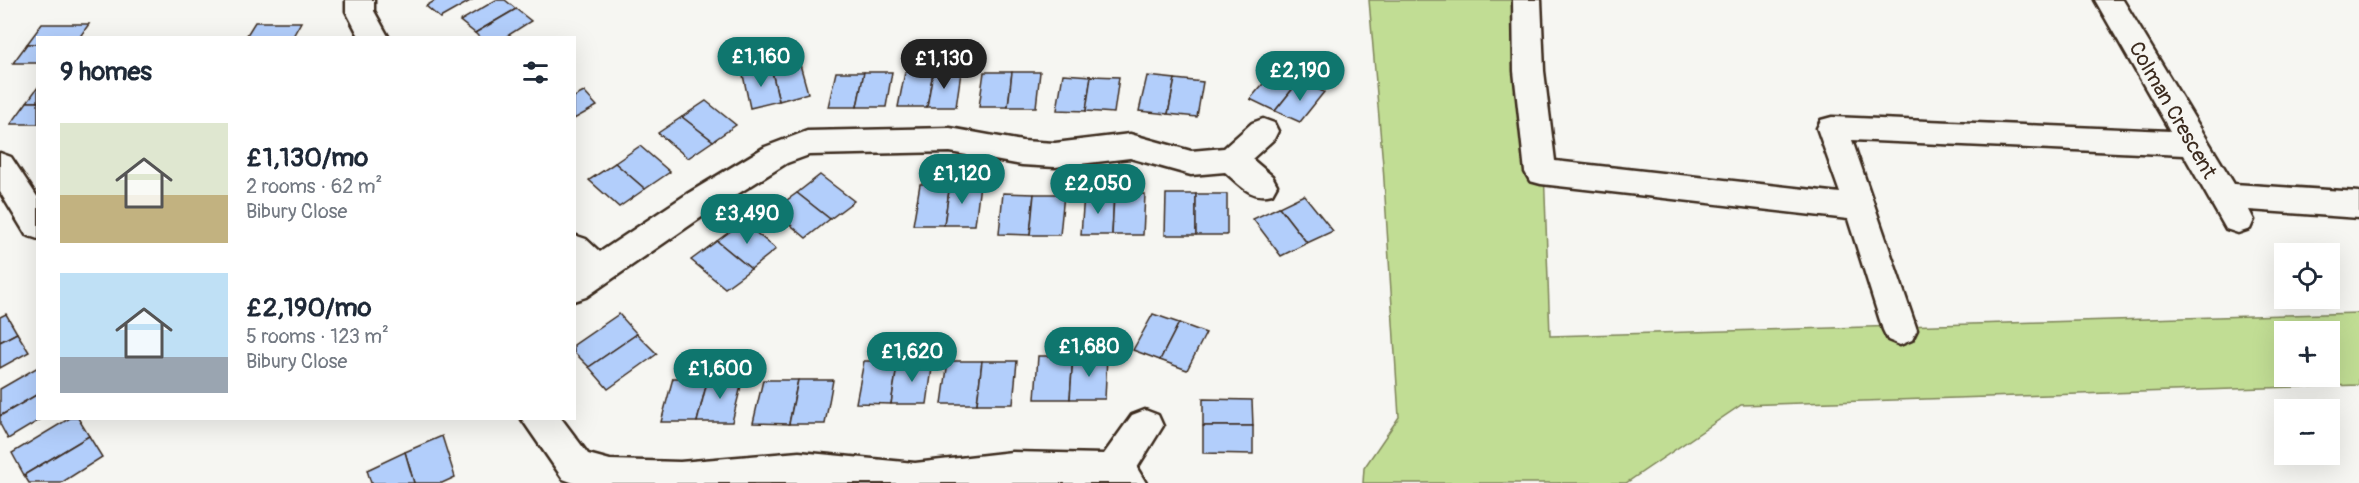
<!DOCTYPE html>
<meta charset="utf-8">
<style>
body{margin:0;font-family:Pangolin,sans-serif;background:#f6f6f7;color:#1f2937;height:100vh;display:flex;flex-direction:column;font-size:22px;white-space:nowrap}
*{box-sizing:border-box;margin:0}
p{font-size:20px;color:#747a83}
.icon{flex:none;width:33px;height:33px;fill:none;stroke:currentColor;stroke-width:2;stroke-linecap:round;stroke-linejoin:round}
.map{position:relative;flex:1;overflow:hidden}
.sheet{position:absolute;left:36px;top:36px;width:540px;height:384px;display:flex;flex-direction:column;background:#fff;border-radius:0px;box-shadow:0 6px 24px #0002}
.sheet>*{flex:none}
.fabs{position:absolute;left:2274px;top:243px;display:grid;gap:12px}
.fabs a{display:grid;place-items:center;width:66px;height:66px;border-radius:0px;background:#fff;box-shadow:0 6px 24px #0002;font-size:30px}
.price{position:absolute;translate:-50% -51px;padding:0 14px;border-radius:21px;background:#0f766e;color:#fff;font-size:20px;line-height:39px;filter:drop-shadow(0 2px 3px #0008)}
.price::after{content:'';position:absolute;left:50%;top:36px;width:18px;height:14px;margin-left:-9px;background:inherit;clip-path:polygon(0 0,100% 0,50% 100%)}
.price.selected{background:#222;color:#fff}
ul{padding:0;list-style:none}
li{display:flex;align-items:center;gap:18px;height:150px;padding:0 24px}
li span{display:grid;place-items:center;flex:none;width:168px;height:120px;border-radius:0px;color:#555}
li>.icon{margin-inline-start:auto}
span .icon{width:72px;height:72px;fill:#fffc;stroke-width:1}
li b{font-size:26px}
h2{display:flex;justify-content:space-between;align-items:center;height:72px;padding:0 24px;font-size:26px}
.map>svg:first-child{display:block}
</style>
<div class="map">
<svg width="2359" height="483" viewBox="0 0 2359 483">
<rect width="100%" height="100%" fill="#f6f6f2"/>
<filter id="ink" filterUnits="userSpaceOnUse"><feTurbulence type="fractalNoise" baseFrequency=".0167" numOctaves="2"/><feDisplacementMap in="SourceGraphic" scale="12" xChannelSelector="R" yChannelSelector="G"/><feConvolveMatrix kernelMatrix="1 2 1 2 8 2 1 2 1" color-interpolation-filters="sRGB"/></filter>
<g filter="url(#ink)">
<path fill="#c1dd94" stroke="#7e8459" stroke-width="1.5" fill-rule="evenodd" d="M 1369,0 L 1538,0 L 1550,336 L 2359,313 L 2359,385 L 1741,405 L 1626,483 L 1363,483 L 1364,468 L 1399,417 L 1383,165 ZM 2284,332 L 2330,332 L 2330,376 L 2284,376 Z"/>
<g fill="#b2cefb" stroke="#3b2a1e" stroke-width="1.5">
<path d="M 436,0 L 472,0 L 440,18 L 426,6 Z"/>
<path d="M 496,0 L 505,0 L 516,9 L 475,33 L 460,21 Z"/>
<path d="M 516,9 L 531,21 L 504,38 L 480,38 L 475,33 Z"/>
<path d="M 255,22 L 301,22 L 292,38 L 245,38 Z"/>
<path d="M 42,24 L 89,24 L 79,38 L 38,38 L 38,44 L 27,44 Z"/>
<path d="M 27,44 L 38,44 L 38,63 L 13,63 Z"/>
<path d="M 799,61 L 808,93 L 779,101 L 771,68 Z"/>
<path d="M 771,68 L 779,101 L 750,108 L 743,75 Z"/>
<path d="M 1275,70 L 1299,81 L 1275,111 L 1250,99 Z"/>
<path d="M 836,72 L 864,72 L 857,107 L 828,107 Z"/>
<path d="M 864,72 L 892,72 L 886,107 L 857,107 Z"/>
<path d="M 905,72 L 933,72 L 927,107 L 898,107 Z"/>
<path d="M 933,72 L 961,72 L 956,107 L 927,107 Z"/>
<path d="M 984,72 L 1012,72 L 1008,107 L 979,107 Z"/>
<path d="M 1012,72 L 1040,72 L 1036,107 L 1008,107 Z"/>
<path d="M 1063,74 L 1091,76 L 1086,111 L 1057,110 Z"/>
<path d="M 1091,76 L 1119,77 L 1114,113 L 1086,111 Z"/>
<path d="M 1147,76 L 1175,79 L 1168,114 L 1139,111 Z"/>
<path d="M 1175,79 L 1203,82 L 1197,117 L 1168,114 Z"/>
<path d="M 1299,81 L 1324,92 L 1300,122 L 1275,111 Z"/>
<path d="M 38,87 L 38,102 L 27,102 Z"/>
<path d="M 584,92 L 597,106 L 574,119 L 574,97 Z"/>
<path d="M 706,101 L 736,125 L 713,141 L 682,117 Z"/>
<path d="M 27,102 L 38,102 L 38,124 L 11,124 Z"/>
<path d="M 682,117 L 713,141 L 688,158 L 658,133 Z"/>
<path d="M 640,146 L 670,172 L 645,189 L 615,163 Z"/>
<path d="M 615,163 L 645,189 L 619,207 L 589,180 Z"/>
<path d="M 820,175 L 854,201 L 830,219 L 797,193 Z"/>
<path d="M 920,184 L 950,184 L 944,225 L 913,225 Z"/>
<path d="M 950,184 L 980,184 L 975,225 L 944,225 Z"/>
<path d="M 797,193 L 830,219 L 806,238 L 773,210 Z"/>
<path d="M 1003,193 L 1034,194 L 1030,235 L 999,234 Z"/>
<path d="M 1034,194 L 1064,194 L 1060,235 L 1030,235 Z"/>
<path d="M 1084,194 L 1114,194 L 1112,235 L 1081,235 Z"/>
<path d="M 1114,194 L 1145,194 L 1143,235 L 1112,235 Z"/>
<path d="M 1166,194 L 1196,194 L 1196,235 L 1165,235 Z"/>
<rect x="1196" y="194" width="31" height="41"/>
<path d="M 1304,195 L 1333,231 L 1307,243 L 1279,207 Z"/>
<path d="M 1279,207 L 1307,243 L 1281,256 L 1253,219 Z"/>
<path d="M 743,222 L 776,249 L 751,269 L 717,241 Z"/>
<path d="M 717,241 L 751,269 L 725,288 L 691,260 Z"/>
<path d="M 6,314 L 17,333 L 0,342 L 0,317 Z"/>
<path d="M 619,314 L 637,334 L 589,367 L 574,352 L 574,345 Z"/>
<path d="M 1153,314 L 1179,323 L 1160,360 L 1133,350 Z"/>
<path d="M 1179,323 L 1206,333 L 1187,370 L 1160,360 Z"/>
<path d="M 17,333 L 29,352 L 0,368 L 0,342 Z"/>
<path d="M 637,334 L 657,354 L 608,389 L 589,367 Z"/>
<path d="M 1038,356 L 1073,356 L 1070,399 L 1035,399 Z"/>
<path d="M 1073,356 L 1107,356 L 1105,399 L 1070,399 Z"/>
<path d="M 864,361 L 898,361 L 891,404 L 856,403 Z"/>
<path d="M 898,361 L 933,361 L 927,404 L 891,404 Z"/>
<path d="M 948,361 L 982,361 L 977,404 L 942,404 Z"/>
<path d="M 982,361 L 1017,361 L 1013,404 L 977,404 Z"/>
<path d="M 38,367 L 38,394 L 0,416 L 0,389 Z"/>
<path d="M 673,378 L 708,378 L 697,422 L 661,422 Z"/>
<path d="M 708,378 L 743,378 L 732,422 L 697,422 Z"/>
<path d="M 763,380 L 798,380 L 789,424 L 753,423 Z"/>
<path d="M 798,380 L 833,380 L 825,424 L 789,424 Z"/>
<path d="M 38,394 L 38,418 L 43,418 L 8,439 L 0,424 L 0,416 Z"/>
<path d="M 1203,399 L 1252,400 L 1253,426 L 1203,426 Z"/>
<path d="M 70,418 L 78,418 L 89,436 L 24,475 L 12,453 Z"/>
<path d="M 1203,426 L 1253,426 L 1253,454 L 1203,453 Z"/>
<path d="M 89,436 L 102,457 L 61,483 L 29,483 L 24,475 Z"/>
<path d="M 442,436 L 455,477 L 442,483 L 414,483 L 405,452 Z"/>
<path d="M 405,452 L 414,483 L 371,483 L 367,470 Z"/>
</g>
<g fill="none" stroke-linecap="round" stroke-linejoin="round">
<defs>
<g id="street">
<path d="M 346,0 L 374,0 L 374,11 L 389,38 L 360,38 L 346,11 Z"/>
<path d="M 1513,0 L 1541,0 L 1544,71 L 1555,161 L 1840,193 L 1817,128 L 1821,120 L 1832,117 L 2170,131 L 2095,0 L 2123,0 L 2234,184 L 2359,192 L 2359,218 L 2249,210 L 2254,220 L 2250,229 L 2238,233 L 2226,229 L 2184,155 L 1852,140 L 1917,330 L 1912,340 L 1900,345 L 1888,340 L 1883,330 L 1848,219 L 1541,184 L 1530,181 L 1525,172 L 1514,71 Z"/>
<path d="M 1263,119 L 1274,123 L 1278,131 L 1274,139 L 1252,159 L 1272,176 L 1277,185 L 1272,194 C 1251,200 1240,185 1225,172 L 1191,175 L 1130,158 L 1055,167 L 1022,165 L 950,152 L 809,155 L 787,163 L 709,212 L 586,297 L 574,301 L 574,235 L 586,239 L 600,252 L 687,194 L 765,147 L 807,131 L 950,128 L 1022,141 L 1055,143 L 1130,134 L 1191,151 L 1224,148 L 1252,123 Z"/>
<path d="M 0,153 L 11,157 L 38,198 L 38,239 L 26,235 L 0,192 Z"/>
<path d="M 1145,410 L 1158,415 L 1163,426 L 1137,468 L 1146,483 L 574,483 L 563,479 L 521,418 L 561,418 L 588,454 L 610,460 L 680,462 L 799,452 L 915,463 L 1012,452 L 1104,454 L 1132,415 Z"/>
</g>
</defs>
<use href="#street" stroke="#3b2a1e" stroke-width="5"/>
<use href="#street" fill="#f6f6f2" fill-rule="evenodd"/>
</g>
</g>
<g text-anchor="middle" stroke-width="4.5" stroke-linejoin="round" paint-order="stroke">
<g font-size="21" fill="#3b2a1e" stroke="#f6f6f2">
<text transform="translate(2173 110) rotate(60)" y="7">Colman Crescent</text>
</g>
</g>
</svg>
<div class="fabs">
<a><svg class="icon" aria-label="locate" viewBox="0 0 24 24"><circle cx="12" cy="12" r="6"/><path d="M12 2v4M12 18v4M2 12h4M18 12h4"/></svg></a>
<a>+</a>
<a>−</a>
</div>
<b class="price" style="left:761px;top:88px">£1,160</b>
<b class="price selected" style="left:944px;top:90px">£1,130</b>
<b class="price" style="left:1300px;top:102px">£2,190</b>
<b class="price" style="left:962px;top:205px">£1,120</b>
<b class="price" style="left:1098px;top:215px">£2,050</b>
<b class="price" style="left:747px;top:245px">£3,490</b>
<b class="price" style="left:1089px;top:378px">£1,680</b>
<b class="price" style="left:912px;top:383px">£1,620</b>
<b class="price" style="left:720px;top:400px">£1,600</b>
<section class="sheet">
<h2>9 homes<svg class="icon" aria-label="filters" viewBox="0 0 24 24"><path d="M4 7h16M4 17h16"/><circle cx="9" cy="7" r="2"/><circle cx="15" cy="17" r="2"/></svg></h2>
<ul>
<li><span style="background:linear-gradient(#dfe7d0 60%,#c2b280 0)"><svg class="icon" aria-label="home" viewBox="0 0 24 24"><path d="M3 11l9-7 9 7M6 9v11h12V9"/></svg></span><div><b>£1,130/mo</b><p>2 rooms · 62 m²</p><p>Bibury Close</p></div></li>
<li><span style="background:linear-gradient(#bfe0f5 70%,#9aa5b1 0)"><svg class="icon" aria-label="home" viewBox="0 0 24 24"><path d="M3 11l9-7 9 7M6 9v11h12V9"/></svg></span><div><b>£2,190/mo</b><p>5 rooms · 123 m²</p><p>Bibury Close</p></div></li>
</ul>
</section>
</div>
